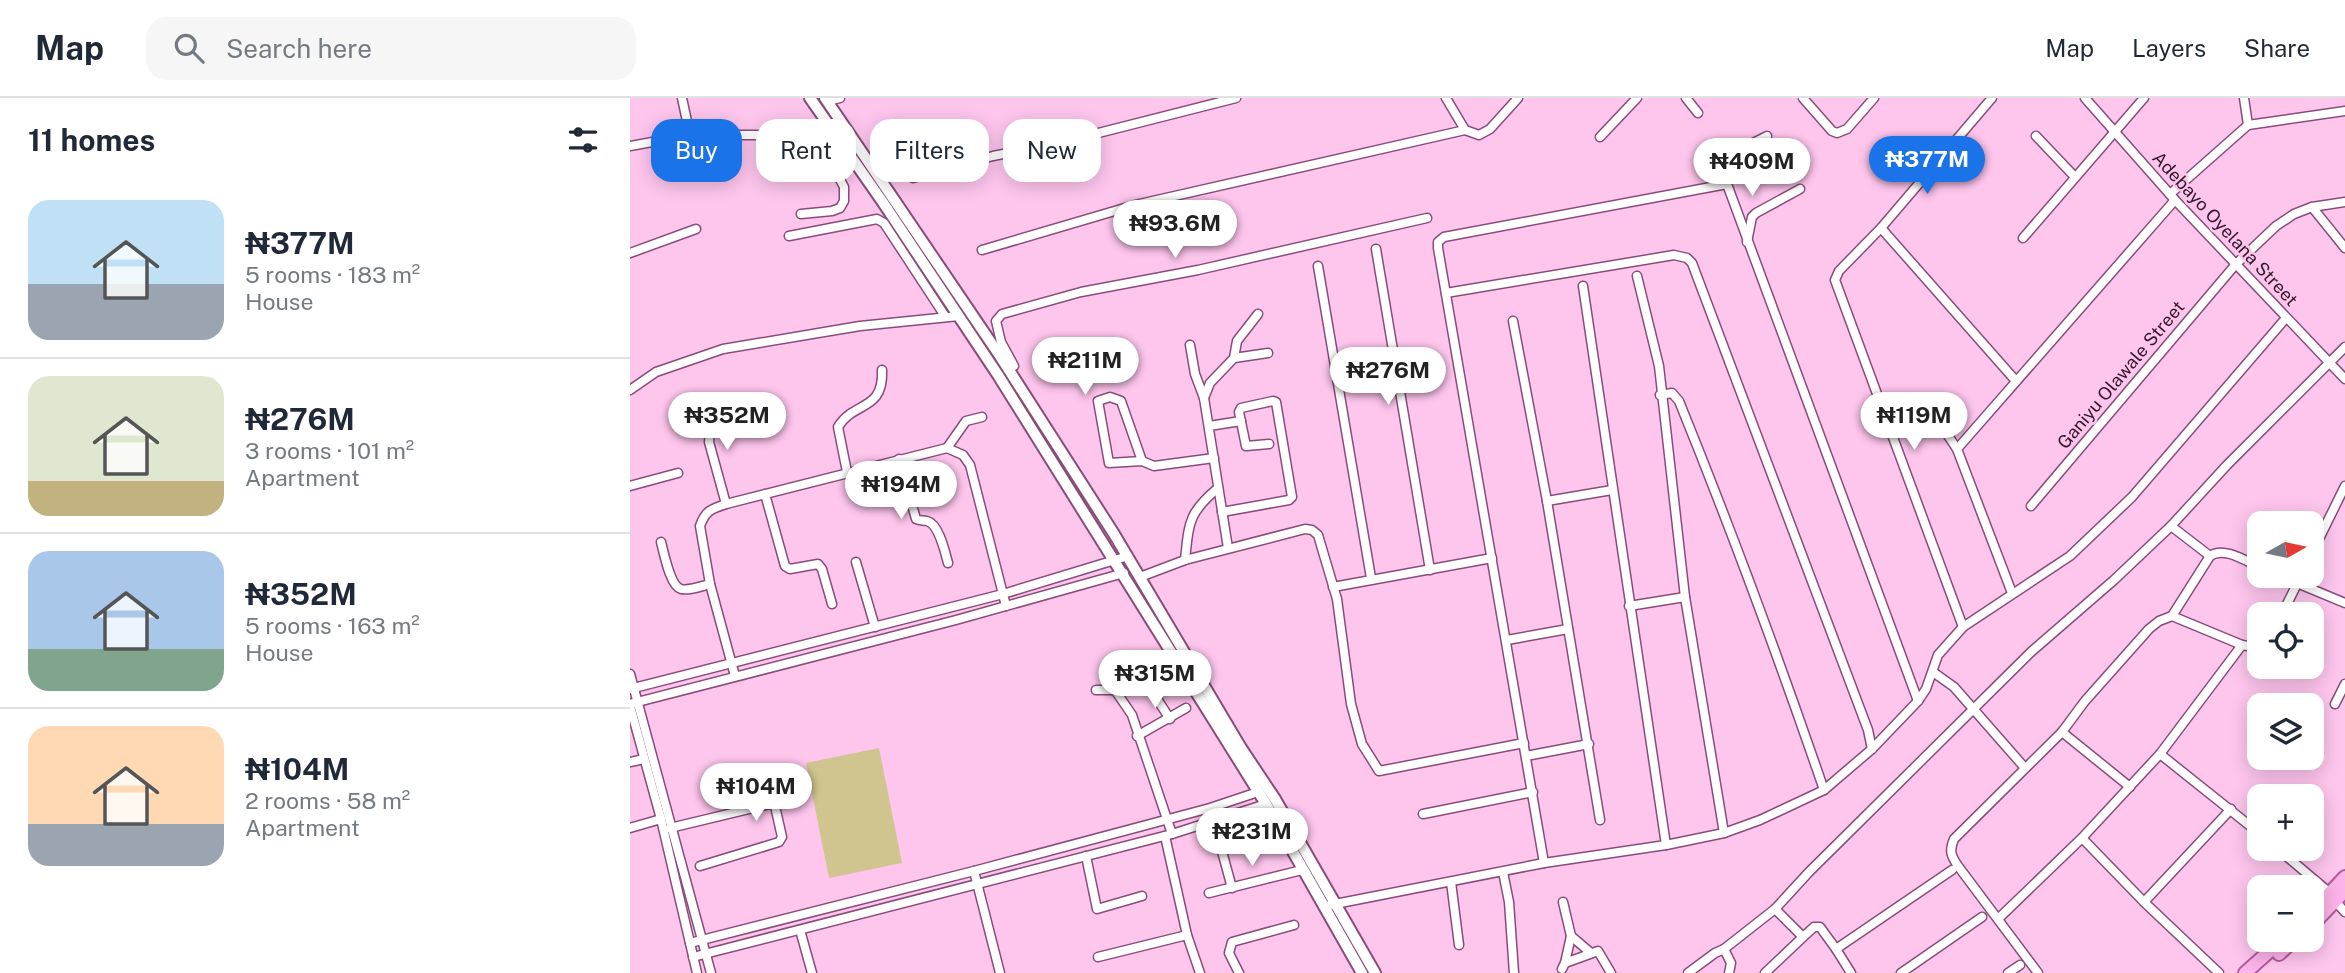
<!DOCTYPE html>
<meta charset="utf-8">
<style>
body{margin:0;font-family:"Public Sans",sans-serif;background:#f6f6f7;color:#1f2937;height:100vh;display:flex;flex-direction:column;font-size:26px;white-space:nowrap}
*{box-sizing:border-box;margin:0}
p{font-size:23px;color:#747a83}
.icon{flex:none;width:38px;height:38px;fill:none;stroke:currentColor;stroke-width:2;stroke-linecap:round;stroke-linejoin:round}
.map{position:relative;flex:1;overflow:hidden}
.drawer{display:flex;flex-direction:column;background:#fff;width:630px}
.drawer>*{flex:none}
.banner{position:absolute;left:21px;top:21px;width:665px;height:63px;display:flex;gap:14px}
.needle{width:46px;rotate:81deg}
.controls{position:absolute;left:1617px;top:413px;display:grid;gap:14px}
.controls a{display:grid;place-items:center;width:77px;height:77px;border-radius:14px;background:#fff;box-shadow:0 4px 18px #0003;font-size:35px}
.price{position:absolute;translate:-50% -60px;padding:0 16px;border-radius:24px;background:#fff;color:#222;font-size:23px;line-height:46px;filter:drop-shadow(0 2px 4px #0008)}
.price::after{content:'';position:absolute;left:50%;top:42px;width:21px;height:16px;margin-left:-10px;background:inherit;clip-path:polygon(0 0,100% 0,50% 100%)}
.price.selected{background:#1a73e8;color:#fff}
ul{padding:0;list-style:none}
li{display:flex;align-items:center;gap:21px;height:175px;padding:0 28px}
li+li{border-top:2px solid #e0e1e3}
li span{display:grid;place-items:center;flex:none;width:196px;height:140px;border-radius:21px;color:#555}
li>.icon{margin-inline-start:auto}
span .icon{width:84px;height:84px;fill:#fffc;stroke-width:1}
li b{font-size:30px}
h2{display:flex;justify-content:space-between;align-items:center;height:84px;padding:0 28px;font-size:30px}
.chip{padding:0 24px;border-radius:21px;background:#fff;box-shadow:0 4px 18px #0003;font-size:24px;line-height:63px}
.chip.selected{background:#1a73e8;color:#fff}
header{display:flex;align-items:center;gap:42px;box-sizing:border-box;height:98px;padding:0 35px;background:#fff;border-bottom:2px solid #e0e1e3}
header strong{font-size:33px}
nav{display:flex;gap:38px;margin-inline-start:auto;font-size:24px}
.search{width:490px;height:63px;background:#f6f6f7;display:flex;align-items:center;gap:18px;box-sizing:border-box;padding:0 24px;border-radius:21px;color:#747a83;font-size:26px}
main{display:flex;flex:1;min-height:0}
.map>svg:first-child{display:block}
</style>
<header>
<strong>Map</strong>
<div class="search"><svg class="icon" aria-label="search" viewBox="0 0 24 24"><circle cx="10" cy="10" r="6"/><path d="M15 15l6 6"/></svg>Search here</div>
<nav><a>Map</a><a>Layers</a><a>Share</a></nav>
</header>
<main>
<section class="drawer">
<h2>11 homes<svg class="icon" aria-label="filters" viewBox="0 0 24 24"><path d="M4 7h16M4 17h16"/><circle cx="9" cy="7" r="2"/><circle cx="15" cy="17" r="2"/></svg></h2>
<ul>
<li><span style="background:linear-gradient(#bfe0f5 60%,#9aa5b1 0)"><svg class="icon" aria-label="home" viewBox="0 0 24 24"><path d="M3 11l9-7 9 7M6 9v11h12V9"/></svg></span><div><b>₦377M</b><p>5 rooms · 183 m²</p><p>House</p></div></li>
<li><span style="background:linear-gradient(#dfe7d0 75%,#c2b280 0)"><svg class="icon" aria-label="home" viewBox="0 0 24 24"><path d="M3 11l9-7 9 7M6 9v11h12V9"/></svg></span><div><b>₦276M</b><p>3 rooms · 101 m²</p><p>Apartment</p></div></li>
<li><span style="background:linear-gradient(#a9c7e8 70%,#7fa58c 0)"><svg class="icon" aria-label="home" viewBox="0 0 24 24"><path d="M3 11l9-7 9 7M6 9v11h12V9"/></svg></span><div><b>₦352M</b><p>5 rooms · 163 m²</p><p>House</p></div></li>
<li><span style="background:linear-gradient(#ffd9b3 70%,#9aa5b1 0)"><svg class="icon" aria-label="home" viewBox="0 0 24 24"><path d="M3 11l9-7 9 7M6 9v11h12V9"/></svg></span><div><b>₦104M</b><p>2 rooms · 58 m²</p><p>Apartment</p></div></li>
</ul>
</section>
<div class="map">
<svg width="1715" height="875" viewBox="0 0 1715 875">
<rect width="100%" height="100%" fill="#fec5ed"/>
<path fill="#d0c58e" d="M 249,650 L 272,765 L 199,780 L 176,665 Z"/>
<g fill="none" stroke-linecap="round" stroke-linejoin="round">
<defs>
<g id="minor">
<path d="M 52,0 L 60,37 L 151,37 L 179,33 L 186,36 L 214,89 L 214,103 L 210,110 L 202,113 L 171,116"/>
<path d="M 816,0 L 835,32"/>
<path d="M 1056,0 L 1068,15"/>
<path d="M 1173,0 L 1202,33 L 1207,35 L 1217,31 L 1244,0"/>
<path d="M 1455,0 L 1545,102 L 1715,281"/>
<path d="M 1614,0 L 1618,27"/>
<path d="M 197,3 L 210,0"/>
<path d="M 1406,38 L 1445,79"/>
<path d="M 970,39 L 1007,0"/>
<path d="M 0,48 L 60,37"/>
<path d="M 283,80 L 363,58 L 433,44 L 606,0"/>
<path d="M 1097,86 L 1096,63 L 1098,58 L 1137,38"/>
<path d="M 1540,96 L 1618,27 L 1715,13"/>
<path d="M 1682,109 L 1715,150"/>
<path d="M 1251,130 L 1386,283"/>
<path d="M 159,138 L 247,121 L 254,125 L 315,218"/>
<path d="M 1393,140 L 1514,0"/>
<path d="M 1117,144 L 1122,119 L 1126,115 L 1170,91"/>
<path d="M 746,151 L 800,472"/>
<path d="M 352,152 L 505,107 L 835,32 L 849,37 L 860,31 L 888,0"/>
<path d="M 0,155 L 66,131"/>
<path d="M 688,168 L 741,480"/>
<path d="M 1007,178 L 1029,268 L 1055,499 L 1094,735"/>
<path d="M 953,188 L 1036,747"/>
<path d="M 816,195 L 1044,157 L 1057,160 L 1062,165 L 1238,632 L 1242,651"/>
<path d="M 883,223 L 917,403 L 970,722"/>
<path d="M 560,247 L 565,276 L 574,300 L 598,450"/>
<path d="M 604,260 L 607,243 L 628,216"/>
<path d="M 379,271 L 384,268 L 371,244 L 366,223 L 372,216 L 451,194 L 568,172 L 797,120"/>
<path d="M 0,292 L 26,274 L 93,251 L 230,228 L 329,218"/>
<path d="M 1030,297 L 1042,295 L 1049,303 C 1101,431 1149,561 1194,692"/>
<path d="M 574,300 L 580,285 L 604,260 L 638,255"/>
<path d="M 1307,321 L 1327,351 L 1382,495"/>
<path d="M 579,328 L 611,323"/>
<path d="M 317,350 L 336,323 L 352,319"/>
<path d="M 1327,351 L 1545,102"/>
<path d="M 269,361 L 286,421 C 290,423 293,422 297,423 C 309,426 315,454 318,465"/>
<path d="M 512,363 L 491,303 L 480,299 L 468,303 L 479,365 L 512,363 L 524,368 L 584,360"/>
<path d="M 217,374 L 208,329 C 223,303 254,314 252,272"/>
<path d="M 0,388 L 48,375"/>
<path d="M 135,396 L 155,468 L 160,471 L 188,466 L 192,471 L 202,506"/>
<path d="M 917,403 L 982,392"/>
<path d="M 96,406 L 79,344 L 80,335 L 84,330 L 126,319"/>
<path d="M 1401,408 L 1606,166 L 1646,128 L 1664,116 L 1682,109 L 1715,104"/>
<path d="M 592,414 L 659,402 L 662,399 L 646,304 L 643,303 L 611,310 L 609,314 L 616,348 L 639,346"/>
<path d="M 1541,428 L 1580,458 C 1594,448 1616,463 1629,469"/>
<path d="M 31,444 C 34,455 40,488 51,491 C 59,493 72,488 80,486"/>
<path d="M 1682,455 L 1715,388"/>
<path d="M 555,462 C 559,425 558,415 588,390"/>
<path d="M 226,464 L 245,529"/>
<path d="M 1650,478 L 1715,505"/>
<path d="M 510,479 L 555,462 L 675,431 L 682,432 L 688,437 L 707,501 L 721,606 L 732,646 L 749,673 L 894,645"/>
<path d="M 703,489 L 862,460"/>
<path d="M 999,508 L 1055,499"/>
<path d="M 1652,516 L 1671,478"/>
<path d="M 1542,518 L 1612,547 L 1629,550"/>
<path d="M 1333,529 L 1205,182 L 1209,173 L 1251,130 L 1362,0"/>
<path d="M 877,542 L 938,531"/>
<path d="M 505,567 L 540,621"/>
<path d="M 1303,574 L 1324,589 L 1395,670"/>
<path d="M 0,576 L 81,875"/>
<path d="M 105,578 L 80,486 L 70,428 C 75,413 81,411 96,406 L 317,350 L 333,357 L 340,367 L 376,508"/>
<path d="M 0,591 L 373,496 L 498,458"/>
<path d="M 466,592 L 485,592 L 502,617 L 542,736"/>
<path d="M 0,606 L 326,522 L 494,475"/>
<path d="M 1705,606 L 1715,586"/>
<path d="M 0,608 L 31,721 L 67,875"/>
<path d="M 1432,634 L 1500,689"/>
<path d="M 507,638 L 556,610"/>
<path d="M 1530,656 L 1629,735"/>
<path d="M 896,658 L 959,646"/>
<path d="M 0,664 L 14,661"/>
<path d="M 793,716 L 903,694"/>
<path d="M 584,724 L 602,790"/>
<path d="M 0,730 L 31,721"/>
<path d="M 40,730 L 140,706 L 145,708 L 152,739 L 149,744 L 70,768"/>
<path d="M 535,738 L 557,837 L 570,875"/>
<path d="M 1452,740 L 1514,804 L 1601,711"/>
<path d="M 1648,751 L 1700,795"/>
<path d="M 456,758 L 467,811 L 512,798"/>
<path d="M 914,765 L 808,150 L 808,144 L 814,139 L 1097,86 L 1288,603"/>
<path d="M 344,773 L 370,875"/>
<path d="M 873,774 L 879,804 L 884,875"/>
<path d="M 821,784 L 829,847"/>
<path d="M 579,795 L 672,772"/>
<path d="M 1705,803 L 1715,814"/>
<path d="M 933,804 L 941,838 L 961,855"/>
<path d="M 1514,804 L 1589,875"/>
<path d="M 700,807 L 914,765 L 1036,747 L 1094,735 L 1130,722 L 1194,692 L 1242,651 L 1288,603 L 1296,591 L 1308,557 L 1333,529 L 1440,458 L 1502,399 L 1656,220"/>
<path d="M 1145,811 L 1173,839 L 1184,829 L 1190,829 L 1206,851"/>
<path d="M 1368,821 L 1452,740 L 1530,656 L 1612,547"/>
<path d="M 170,832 L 182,875"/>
<path d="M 60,845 L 344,773 L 580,710 L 628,694"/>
<path d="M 1094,851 L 1101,865 L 1099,875"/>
<path d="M 63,859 L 542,736 L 636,706"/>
<path d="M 468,859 L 557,837"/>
<path d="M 935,865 L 941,838"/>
<path d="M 932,871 L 935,865 L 968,853 L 981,875"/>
<path d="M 609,875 L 599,855 L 602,844 L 664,827"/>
<path d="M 1058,875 L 1085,855 L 1094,851 L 1145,811 L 1179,774 L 1401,554 L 1484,482 L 1541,428 L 1597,367 L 1715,249"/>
<path d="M 1135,875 L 1173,839"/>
<path d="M 1221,875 L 1206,851 L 1322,772"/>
<path d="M 1271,875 L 1352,819"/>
<path d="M 1378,875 L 1390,867"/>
<path d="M 1408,875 L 1328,768 C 1321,758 1319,753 1324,741 L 1432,634 L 1455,603 L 1519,531 L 1529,523 L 1542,518 L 1580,458"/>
</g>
<g id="secondary">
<path d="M 180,0 L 252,103 L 368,277 L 636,706 L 732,875"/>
<path d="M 195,0 L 370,258 L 484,436 L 611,650 L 645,701 L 745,875"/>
</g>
<g id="primary">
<path d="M 1682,814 L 1715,779"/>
<path d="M 1682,827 L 1715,793"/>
<path d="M 1649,856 L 1664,842"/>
<path d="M 1615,875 L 1652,842"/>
</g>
</defs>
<use href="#minor" stroke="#894c79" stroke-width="11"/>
<use href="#secondary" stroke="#894c79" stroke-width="14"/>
<use href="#primary" stroke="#b35c9d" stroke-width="16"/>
<use href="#minor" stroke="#fff" stroke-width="8"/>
<use href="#secondary" stroke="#fff" stroke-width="10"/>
<use href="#primary" stroke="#fbb3e9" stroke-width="12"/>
</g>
<g text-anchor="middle" stroke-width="5" stroke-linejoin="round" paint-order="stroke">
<g font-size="18" fill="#32182b" stroke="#fec5ed">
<text transform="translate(1595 131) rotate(47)" y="6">Adebayo Oyelana Street</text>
<text transform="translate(1491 277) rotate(-50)" y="6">Ganiyu Olawale Street</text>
</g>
</g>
</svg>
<div class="controls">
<a><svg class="needle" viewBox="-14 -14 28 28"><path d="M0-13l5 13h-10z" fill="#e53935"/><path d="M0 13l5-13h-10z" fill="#747a83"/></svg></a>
<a><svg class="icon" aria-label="locate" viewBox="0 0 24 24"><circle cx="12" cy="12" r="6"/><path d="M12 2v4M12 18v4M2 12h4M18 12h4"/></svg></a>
<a><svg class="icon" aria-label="layers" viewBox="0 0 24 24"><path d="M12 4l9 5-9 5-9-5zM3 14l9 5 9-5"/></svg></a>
<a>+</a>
<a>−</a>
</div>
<b class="price selected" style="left:1297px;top:98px">₦377M</b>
<b class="price" style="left:1122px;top:100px">₦409M</b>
<b class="price" style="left:545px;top:162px">₦93.6M</b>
<b class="price" style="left:455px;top:299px">₦211M</b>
<b class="price" style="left:758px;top:309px">₦276M</b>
<b class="price" style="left:97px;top:354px">₦352M</b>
<b class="price" style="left:1284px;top:354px">₦119M</b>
<b class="price" style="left:271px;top:423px">₦194M</b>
<b class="price" style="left:525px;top:612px">₦315M</b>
<b class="price" style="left:126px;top:725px">₦104M</b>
<b class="price" style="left:622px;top:770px">₦231M</b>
<div class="banner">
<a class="chip selected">Buy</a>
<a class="chip">Rent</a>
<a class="chip">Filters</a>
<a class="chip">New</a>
</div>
</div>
</main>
